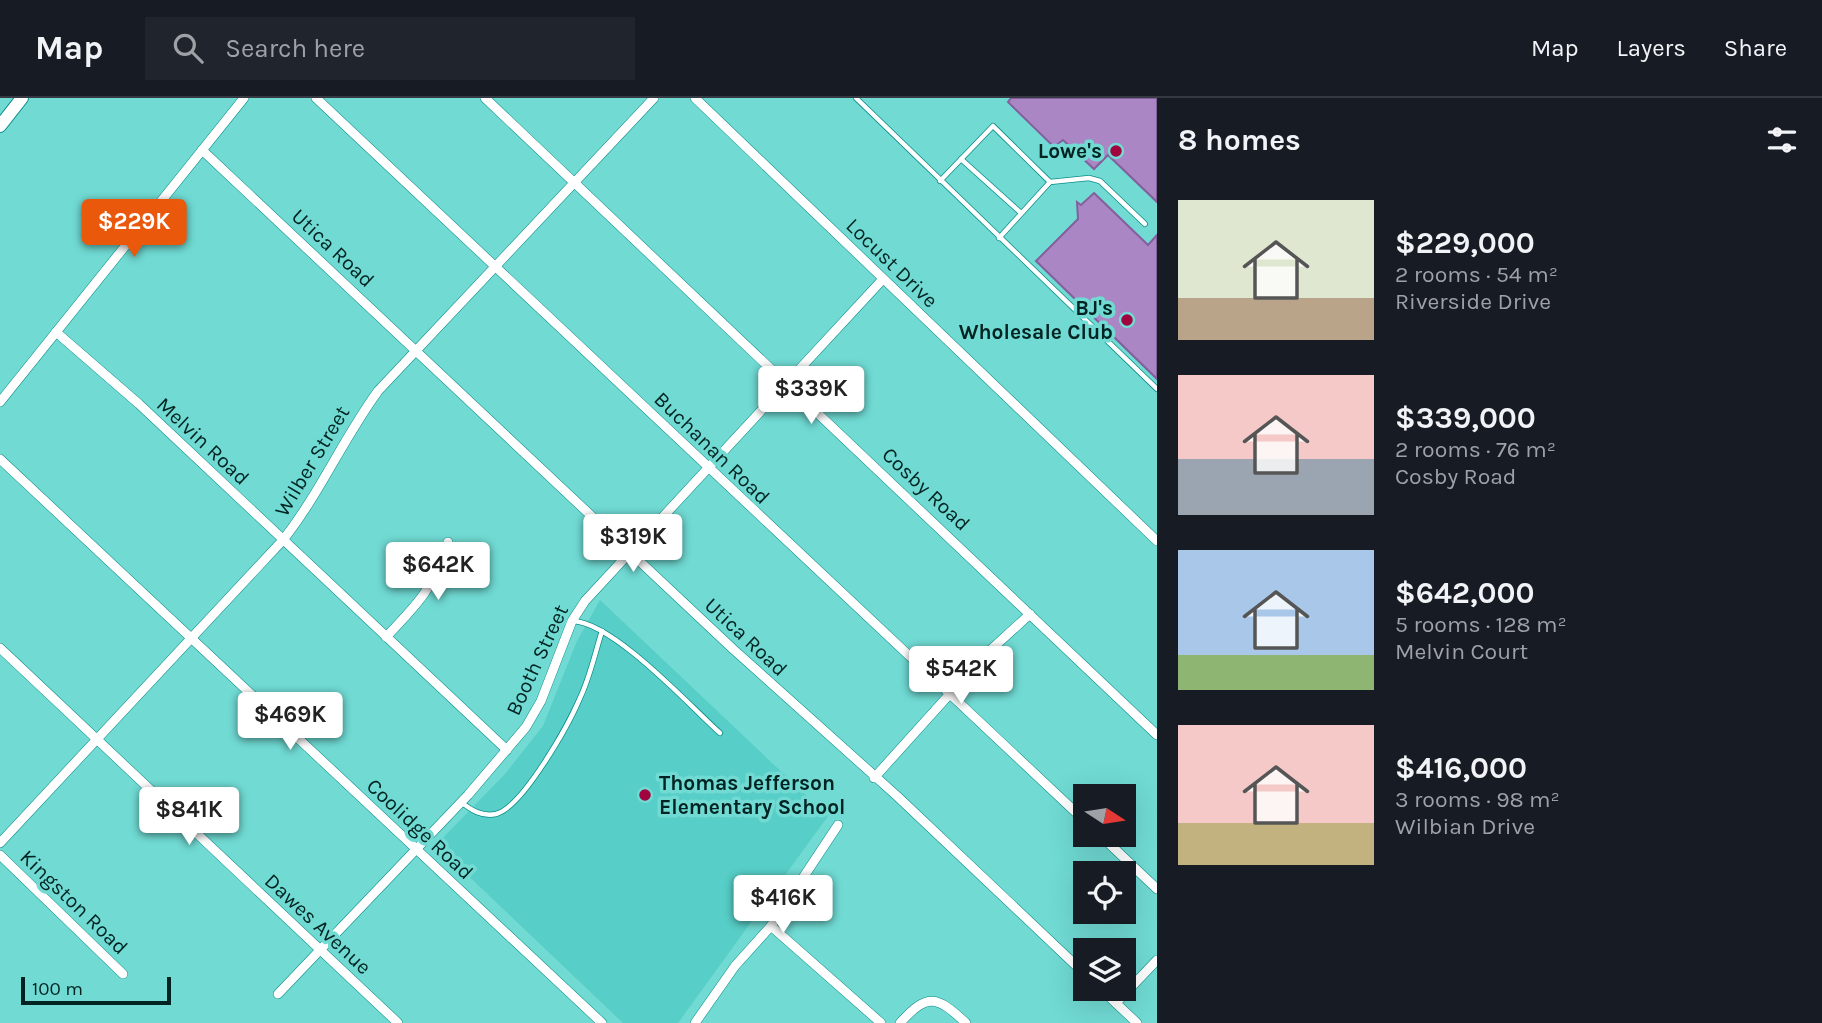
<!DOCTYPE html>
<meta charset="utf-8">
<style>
body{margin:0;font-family:Karla,sans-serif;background:#20242c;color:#f1f3f6;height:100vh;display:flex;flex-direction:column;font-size:26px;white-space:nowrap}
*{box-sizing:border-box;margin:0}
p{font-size:23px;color:#9ea1a6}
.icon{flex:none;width:38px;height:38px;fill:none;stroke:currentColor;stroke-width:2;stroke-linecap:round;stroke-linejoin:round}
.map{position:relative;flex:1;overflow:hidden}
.sheet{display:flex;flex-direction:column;background:#171b24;width:665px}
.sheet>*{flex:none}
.needle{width:46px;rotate:102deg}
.buttons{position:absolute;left:1073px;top:686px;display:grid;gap:14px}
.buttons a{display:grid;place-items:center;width:63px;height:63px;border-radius:0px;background:#171b24;box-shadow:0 7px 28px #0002;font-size:35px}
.scale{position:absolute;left:21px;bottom:18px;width:150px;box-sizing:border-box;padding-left:7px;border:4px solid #012422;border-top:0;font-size:19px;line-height:24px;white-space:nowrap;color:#012422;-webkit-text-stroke:5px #70dad3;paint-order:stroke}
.price{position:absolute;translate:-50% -60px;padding:0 16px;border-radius:7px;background:#fff;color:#222;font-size:23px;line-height:46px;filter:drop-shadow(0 2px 4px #0008)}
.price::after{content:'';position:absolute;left:50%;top:42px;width:21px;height:16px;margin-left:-10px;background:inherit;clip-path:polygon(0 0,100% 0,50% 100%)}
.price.selected{background:#ea580c;color:#fff}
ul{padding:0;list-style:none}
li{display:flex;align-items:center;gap:21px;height:175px;padding:0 21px}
li span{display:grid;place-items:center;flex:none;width:196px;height:140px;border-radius:0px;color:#555}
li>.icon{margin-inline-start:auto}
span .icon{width:84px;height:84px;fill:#fffc;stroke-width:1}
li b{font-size:30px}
h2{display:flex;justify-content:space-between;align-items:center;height:84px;padding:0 21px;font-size:30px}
header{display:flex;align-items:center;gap:42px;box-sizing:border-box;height:98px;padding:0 35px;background:#171b24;border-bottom:2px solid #363941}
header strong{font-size:33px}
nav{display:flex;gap:38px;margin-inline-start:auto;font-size:24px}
.search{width:490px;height:63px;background:#20242c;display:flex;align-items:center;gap:18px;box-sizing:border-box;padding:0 24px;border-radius:0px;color:#9ea1a6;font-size:26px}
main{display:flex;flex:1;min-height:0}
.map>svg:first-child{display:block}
</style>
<header>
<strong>Map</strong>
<div class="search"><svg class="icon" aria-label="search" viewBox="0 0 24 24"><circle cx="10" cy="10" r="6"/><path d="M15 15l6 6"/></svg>Search here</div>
<nav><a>Map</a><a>Layers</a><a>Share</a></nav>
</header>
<main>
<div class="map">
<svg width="1157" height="925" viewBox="0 0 1157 925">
<rect width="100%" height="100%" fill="#70dad3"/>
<path fill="#57cec7" d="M 600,502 L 828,718 L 678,925 L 623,925 L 436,747 L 505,676 L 543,628 L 577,543 Z"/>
<g fill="#ab86c5" stroke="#835f9c" stroke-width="2">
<path d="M 1011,0 L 1157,0 L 1157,104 L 1108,57 L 1094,71 L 1063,42 L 1054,49 L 1008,4 Z"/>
<path d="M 1094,95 L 1148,147 L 1157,137 L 1157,281 L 1036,163 L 1078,121 L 1077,104 L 1081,107 Z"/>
</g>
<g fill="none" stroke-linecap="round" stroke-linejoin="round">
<defs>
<g id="lane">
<path d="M 856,0 L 1157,291"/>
<path d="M 961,61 L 1021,115"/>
<path d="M 940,83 L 993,28 L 1050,84 L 999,140"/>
<path d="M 1050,84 L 1089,80 L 1100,83 L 1145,126"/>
<path d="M 573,523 C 614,525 689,607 720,635"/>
<path d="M 461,704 C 471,712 482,719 496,716 C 523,709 569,626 580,600 C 590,579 595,555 602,533"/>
</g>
<g id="street">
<path d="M 316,0 L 1085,723"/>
<path d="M 485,0 L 1157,637"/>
<path d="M 695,0 L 1157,443"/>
<path d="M 202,52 L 733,551 L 897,698 L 1085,876"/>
<path d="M 56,234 L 139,306 L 507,652"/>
<path d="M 0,304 L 244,0"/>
<path d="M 0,361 L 602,925"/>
<path d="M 386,539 C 417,507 436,487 448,444"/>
<path d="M 0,550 L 398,925"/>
<path d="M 874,680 L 984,558 L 1030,516"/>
<path d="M 1100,737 L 1157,791"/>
<path d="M 0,745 L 283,442 C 320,395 343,341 378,293 L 654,0"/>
<path d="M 0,757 L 123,876"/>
<path d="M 771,828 L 881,925"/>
<path d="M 1101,891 L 1137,925"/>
<path d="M 278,896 L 468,697 L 526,629 L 541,603 L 572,523 L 585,503 L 883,181"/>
<path d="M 1116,905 L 1157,862"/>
<path d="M 695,925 L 735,868 L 771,828 L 838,727"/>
<path d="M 900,925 C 928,894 937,898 966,925"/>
</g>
<path id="secondary" d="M 0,28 L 22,0"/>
</defs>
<use href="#lane" stroke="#088d88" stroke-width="6"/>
<use href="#street" stroke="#088d88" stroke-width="10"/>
<use href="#secondary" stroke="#088d88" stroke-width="14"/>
<use href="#lane" stroke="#fff" stroke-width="4.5"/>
<use href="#street" stroke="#fff" stroke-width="9"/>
<use href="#secondary" stroke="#fff" stroke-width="12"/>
</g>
<g fill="#a1033e" stroke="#70dad3" stroke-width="2.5">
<circle cx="1116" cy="53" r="7"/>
<circle cx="1127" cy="222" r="7"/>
<circle cx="645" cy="697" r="7"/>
</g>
<g text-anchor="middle" stroke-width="7" stroke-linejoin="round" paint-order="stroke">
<g font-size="21" font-weight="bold" fill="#012422" stroke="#70dad3" text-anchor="end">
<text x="1102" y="60">Lowe's</text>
<text x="1113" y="217">BJ's<tspan x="1113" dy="24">Wholesale Club</tspan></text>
<text x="659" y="692" text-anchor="start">Thomas Jefferson<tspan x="659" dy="24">Elementary School</tspan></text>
</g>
<g font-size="21" fill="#012422" stroke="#70dad3">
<text transform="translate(333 150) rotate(43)" y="7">Utica Road</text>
<text transform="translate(892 165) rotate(44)" y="7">Locust Drive</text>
<text transform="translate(203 343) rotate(43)" y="7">Melvin Road</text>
<text transform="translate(712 350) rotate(44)" y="7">Buchanan Road</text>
<text transform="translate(312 363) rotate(-59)" y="7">Wilber Street</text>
<text transform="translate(926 391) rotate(43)" y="7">Cosby Road</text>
<text transform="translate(746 539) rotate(43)" y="7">Utica Road</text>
<text transform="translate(537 562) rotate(-65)" y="7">Booth Street</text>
<text transform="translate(420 731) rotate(43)" y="7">Coolidge Road</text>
<text transform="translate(74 804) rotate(44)" y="7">Kingston Road</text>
<text transform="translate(318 826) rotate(43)" y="7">Dawes Avenue</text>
</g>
</g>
</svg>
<div class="buttons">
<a><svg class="needle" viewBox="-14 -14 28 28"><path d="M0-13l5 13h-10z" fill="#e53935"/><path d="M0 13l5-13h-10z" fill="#9ea1a6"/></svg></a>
<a><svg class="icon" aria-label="locate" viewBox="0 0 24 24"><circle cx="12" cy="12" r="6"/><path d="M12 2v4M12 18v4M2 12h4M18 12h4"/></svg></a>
<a><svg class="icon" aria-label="layers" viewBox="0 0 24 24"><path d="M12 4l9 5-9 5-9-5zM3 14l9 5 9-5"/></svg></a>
</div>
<div class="scale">100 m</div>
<b class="price selected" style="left:134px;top:161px">$229K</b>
<b class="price" style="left:811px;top:328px">$339K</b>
<b class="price" style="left:633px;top:476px">$319K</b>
<b class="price" style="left:438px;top:504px">$642K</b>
<b class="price" style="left:961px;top:608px">$542K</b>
<b class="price" style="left:290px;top:654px">$469K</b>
<b class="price" style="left:189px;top:749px">$841K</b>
<b class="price" style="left:783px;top:837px">$416K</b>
</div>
<section class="sheet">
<h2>8 homes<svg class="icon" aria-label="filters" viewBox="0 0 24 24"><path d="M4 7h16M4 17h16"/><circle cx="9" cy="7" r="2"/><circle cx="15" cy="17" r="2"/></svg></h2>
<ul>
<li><span style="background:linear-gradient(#dfe7d0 70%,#b9a48a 0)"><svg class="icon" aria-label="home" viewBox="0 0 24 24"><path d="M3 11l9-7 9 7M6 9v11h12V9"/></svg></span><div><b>$229,000</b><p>2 rooms · 54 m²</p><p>Riverside Drive</p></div></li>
<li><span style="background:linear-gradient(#f6c9c9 60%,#9aa5b1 0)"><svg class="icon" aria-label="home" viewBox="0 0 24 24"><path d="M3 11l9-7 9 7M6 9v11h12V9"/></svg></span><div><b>$339,000</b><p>2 rooms · 76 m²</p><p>Cosby Road</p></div></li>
<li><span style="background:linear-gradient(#a9c7e8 75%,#8fb573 0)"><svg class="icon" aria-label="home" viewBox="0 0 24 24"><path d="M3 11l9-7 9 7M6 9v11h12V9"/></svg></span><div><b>$642,000</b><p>5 rooms · 128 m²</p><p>Melvin Court</p></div></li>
<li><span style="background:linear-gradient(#f6c9c9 70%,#c2b280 0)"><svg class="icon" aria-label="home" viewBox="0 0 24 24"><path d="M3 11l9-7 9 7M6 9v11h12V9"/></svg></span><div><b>$416,000</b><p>3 rooms · 98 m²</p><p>Wilbian Drive</p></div></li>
</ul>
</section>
</main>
